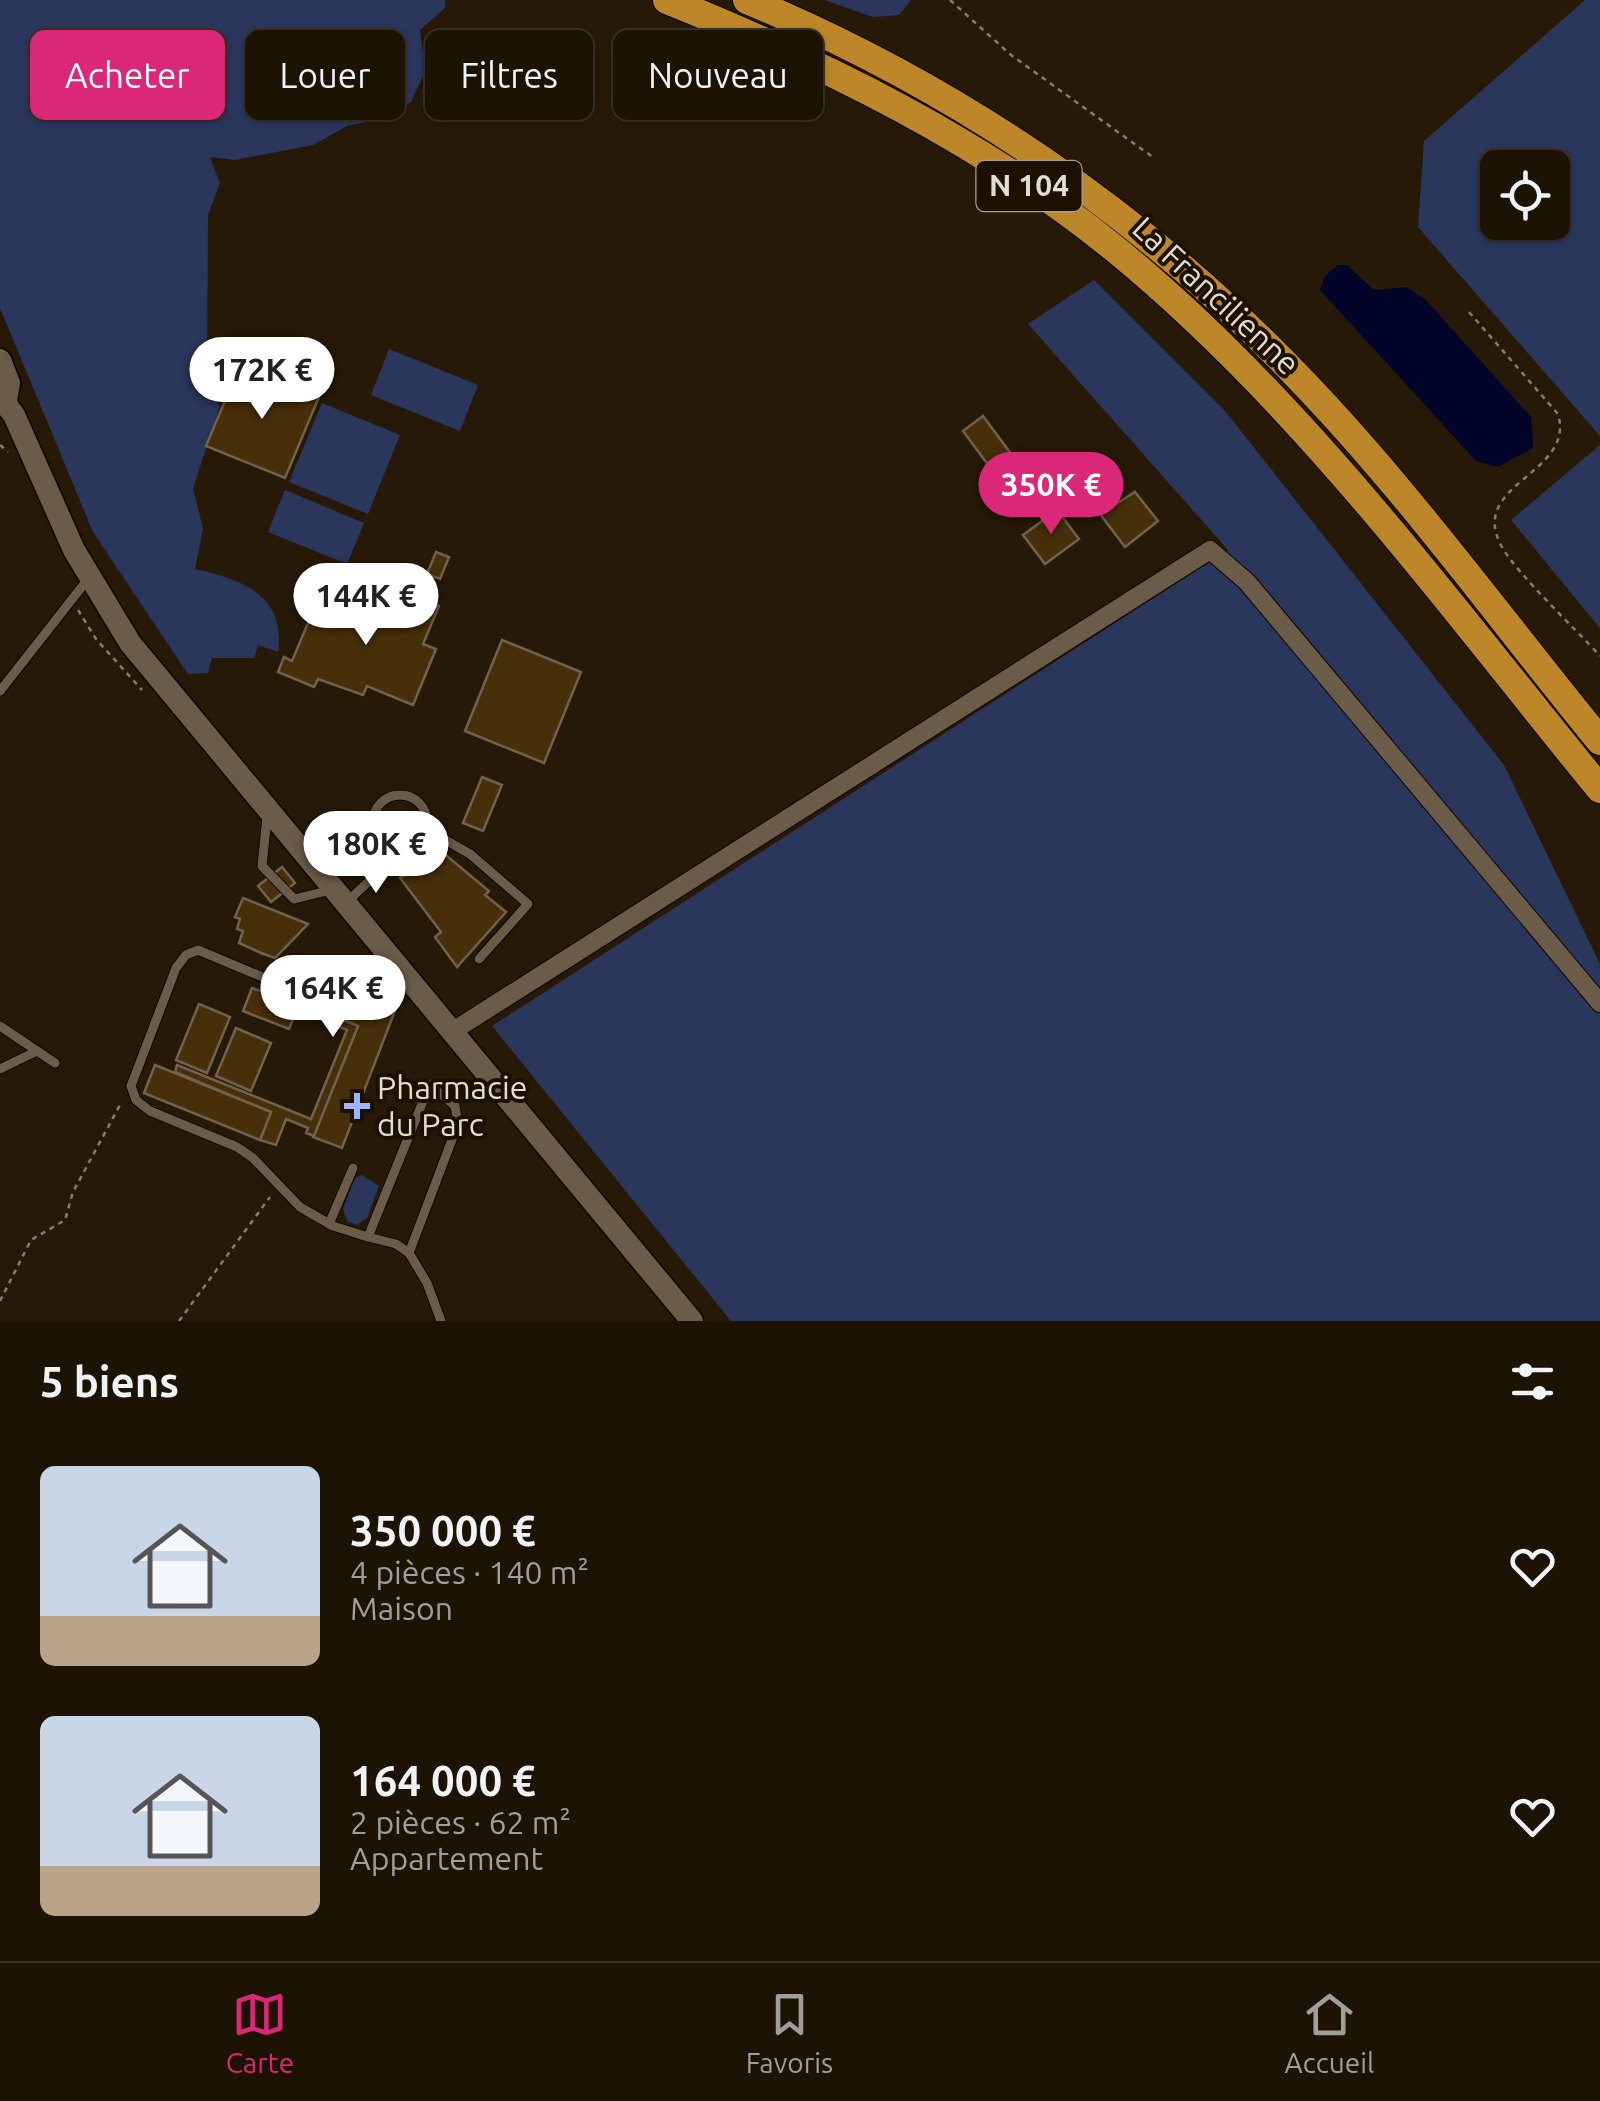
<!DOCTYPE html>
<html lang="fr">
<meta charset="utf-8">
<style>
body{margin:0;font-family:Ubuntu,sans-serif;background:#251c0f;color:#f1f3f6;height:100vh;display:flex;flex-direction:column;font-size:38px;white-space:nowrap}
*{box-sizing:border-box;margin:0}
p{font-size:32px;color:#a09e9a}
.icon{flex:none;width:55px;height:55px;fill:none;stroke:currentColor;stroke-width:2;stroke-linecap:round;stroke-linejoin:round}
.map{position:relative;height:1321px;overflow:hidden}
.drawer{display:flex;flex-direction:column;background:#1c1305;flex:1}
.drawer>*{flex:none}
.top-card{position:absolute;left:30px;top:30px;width:1000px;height:90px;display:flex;gap:20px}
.fabs{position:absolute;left:1480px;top:150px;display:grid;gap:20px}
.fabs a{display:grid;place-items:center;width:90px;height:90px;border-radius:15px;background:#1c1305;box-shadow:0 2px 8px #0004,0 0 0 2px #3a3227;font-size:50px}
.price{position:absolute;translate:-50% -85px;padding:0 22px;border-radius:35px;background:#fff;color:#222;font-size:32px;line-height:65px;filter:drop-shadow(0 2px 5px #0008)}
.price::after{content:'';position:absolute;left:50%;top:60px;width:30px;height:22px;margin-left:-15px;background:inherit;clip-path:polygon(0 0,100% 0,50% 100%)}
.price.on{background:#db2777;color:#fff}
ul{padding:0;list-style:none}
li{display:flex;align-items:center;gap:30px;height:250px;padding:0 40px}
li span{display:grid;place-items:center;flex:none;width:280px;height:200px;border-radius:15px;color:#555}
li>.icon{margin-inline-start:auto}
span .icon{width:120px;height:120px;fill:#fffc;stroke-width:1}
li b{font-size:42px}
h2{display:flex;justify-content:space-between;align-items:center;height:120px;padding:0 40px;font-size:42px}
.tag{padding:0 35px;border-radius:15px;background:#1c1305;box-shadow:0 2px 8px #0004,0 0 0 2px #3a3227;font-size:35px;line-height:90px}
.tag.on{background:#db2777;color:#fff}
.tab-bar{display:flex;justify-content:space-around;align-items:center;height:140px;border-top:2px solid #3a3227;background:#1c1305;font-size:28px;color:#a09e9a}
.tab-bar a{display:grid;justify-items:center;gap:5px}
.tab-bar .on{color:#db2777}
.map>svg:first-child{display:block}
</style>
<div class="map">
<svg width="1600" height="1321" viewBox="0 0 1600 1321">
<rect width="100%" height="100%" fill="#261907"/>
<g fill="#2b365d" fill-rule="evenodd">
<path d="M 0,0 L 445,0 L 445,8 L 420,30 L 425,71 L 411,102 L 384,118 L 347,126 L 313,145 L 235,160 L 210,157 L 220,183 L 208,215 L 207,386 L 220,406 L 193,488 L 203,529 L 195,569 C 240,579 286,594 278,652 L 258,645 L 254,658 L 212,658 L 208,673 L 188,674 L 93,532 L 0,308 Z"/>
<path d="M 824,0 L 911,0 L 899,15 L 873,17 Z"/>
<path d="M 1585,0 L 1600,0 L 1600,436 L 1418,227 L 1424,141 ZM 1498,168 L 1552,168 L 1552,222 L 1498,222 Z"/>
<path d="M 1094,280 L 1226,412 L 1504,765 L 1600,964 L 1600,1321 L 731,1321 L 492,1026 L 1228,550 L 1028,324 Z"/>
<path d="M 389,349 L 478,385 L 460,431 L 371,395 Z"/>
<path d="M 322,403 L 400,435 L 368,514 L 289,482 Z"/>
<path d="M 1600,445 L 1600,628 L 1511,520 Z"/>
<path d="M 285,490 L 364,523 L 347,564 L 268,532 Z"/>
<path d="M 362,1175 L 379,1186 L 367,1218 L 357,1225 L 347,1221 L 343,1209 L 355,1178 Z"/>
</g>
<path fill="#03042a" d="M 1338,265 L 1347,265 L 1374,290 L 1407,287 L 1426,300 L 1531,417 L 1533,448 L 1498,467 L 1476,461 L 1320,290 L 1325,276 Z"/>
<g fill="#472f0a" stroke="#70624e" stroke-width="2.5">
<path d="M 240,365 L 319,397 L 285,478 L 206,446 Z"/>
<path d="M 983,416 L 1026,474 L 1006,489 L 963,431 Z"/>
<path d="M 1135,492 L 1158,521 L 1125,547 L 1100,514 Z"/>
<path d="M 1057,510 L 1079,539 L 1045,564 L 1023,535 Z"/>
<path d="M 436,552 L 449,557 L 440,579 L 427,574 Z"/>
<path d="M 321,592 L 393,619 L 405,592 L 439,606 L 423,644 L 436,649 L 413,705 L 367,686 L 363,695 L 318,679 L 314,687 L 278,672 L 284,657 L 292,661 Z"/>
<path d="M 502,640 L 581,672 L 544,763 L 465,731 Z"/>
<path d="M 482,777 L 502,785 L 483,831 L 463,823 Z"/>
<path d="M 436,847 L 489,891 L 485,895 L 506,912 L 457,967 L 435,937 L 441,932 L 400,878 L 418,868 Z"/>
<path d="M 282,867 L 295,883 L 271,902 L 258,886 Z"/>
<path d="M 243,898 L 308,924 L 275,958 L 261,953 L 239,943 L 243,931 L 237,929 L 240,919 L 235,917 Z"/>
<path d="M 294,967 L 396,1008 L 342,1148 L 313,1137 L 358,1026 L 300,1002 L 289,1029 L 243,1011 L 252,988 L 280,998 Z"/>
<path d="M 300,1002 L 358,1026 L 314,1136 L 306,1133 L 308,1128 L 286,1119 L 276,1145 L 260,1140 L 271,1112 L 175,1072 L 177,1065 L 311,1119 L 347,1030 L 297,1009 Z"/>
<path d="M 199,1004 L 230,1017 L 207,1073 L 176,1060 Z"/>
<path d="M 236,1028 L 271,1043 L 251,1091 L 216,1076 Z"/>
<path d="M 155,1065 L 271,1112 L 260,1140 L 144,1093 Z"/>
</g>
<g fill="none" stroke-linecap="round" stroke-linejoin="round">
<defs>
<g id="service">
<path d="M 0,691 L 88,579"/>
<circle cx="400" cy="822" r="27"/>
<path d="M 267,817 L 262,866 L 294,899 L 331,890"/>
<path d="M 426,829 L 470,854 L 528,904 L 479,959"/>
<path d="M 347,902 L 369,881 L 391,848"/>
<path d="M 272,981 L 198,950 L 186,955 L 176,968 L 131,1086 L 136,1100 L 150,1111 L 237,1147 L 253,1158 L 300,1207 L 333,1226 L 368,1237"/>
<path d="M 0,1026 L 55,1063"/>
<path d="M 0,1069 L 37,1051"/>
<path d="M 430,1084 L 455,1106 L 458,1124 L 409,1253 L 396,1244 L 368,1237 Z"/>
<path d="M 329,1224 L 353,1168"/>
<path d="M 409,1253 L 427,1283 L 441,1321"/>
</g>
<path id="minor" d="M 453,1031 L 1210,550 L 1247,582 L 1600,1003"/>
<g id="tertiary">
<path d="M 0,360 L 9,383 L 6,401"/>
<path d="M 0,397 L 14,415 L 74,550 L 130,643 L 692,1321"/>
</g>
<g id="trunk">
<path d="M 667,0 C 825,64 982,141 1115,249 C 1303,403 1447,602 1600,789"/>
<path d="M 747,0 C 956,87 1143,215 1300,379 C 1408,491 1501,620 1600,741"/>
</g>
</defs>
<use href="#service" stroke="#0e0500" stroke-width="11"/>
<use href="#minor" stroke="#0e0500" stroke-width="20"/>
<use href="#tertiary" stroke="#0e0500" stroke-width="25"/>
<use href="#trunk" stroke="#0e0500" stroke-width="30"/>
<g stroke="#877d6e" stroke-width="2.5" stroke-dasharray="5 5" stroke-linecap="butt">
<path d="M 950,0 L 1011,55 L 1154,158"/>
<path d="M 1469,312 L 1558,414 C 1576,475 1466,483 1502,547 C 1518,575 1575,628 1600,656"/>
<path d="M 0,445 L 8,452"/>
<path d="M 78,610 L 96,639 L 142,690"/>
<path d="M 0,1301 L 31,1240 L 65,1220 L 73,1192 L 121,1103"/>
<path d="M 179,1321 L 270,1197"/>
</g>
<use href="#service" stroke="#6b5c49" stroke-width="9"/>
<use href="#minor" stroke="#6b5c49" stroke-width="18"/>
<use href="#tertiary" stroke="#6b5c49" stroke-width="22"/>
<use href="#trunk" stroke="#bc8629" stroke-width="28"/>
</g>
<path fill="#9db4fd" stroke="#1c1001" stroke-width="4" d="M352 1091h10v10h10v10h-10v10h-10v-10h-10v-10h10z"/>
<g text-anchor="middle" stroke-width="8" stroke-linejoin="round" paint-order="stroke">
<rect fill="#1c1001" stroke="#a89f93" stroke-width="2.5" x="976.5" y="161" width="105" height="50" rx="8"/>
<g font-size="30" font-weight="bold" fill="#e4dcd1">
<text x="1029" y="196">N 104</text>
</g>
<g font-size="32" fill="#e4dcd1" stroke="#1c1001">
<text transform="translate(1216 296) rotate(43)" y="11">La Francilienne</text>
</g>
<g font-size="32" fill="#e4dcd1" stroke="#1c1001" text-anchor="start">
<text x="377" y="1099">Pharmacie<tspan x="377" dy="37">du Parc</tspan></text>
</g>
</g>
</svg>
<div class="fabs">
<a><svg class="icon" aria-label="locate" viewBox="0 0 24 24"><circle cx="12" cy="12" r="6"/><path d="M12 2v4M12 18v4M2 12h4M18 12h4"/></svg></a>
</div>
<b class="price" style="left:262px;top:422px">172K €</b>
<b class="price on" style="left:1051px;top:537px">350K €</b>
<b class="price" style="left:366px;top:648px">144K €</b>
<b class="price" style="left:376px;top:896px">180K €</b>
<b class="price" style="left:333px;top:1040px">164K €</b>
<div class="top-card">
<a class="tag on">Acheter</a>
<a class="tag">Louer</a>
<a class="tag">Filtres</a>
<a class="tag">Nouveau</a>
</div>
</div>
<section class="drawer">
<h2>5 biens<svg class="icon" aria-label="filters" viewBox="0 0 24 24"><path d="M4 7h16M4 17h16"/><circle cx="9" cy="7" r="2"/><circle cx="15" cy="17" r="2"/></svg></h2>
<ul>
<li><span style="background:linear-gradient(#c9d6e8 75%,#b9a48a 0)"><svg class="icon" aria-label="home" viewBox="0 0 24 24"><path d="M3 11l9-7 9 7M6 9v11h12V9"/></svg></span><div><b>350 000 €</b><p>4 pièces · 140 m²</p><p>Maison</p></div><svg class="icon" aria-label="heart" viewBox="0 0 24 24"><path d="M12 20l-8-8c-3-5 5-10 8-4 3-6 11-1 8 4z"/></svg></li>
<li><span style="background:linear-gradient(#c9d6e8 75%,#b9a48a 0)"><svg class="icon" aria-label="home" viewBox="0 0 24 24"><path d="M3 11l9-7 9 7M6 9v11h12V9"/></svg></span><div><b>164 000 €</b><p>2 pièces · 62 m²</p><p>Appartement</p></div><svg class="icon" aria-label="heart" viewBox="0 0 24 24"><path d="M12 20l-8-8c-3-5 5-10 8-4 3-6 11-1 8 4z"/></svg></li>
</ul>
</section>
<nav class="tab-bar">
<a class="on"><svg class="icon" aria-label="map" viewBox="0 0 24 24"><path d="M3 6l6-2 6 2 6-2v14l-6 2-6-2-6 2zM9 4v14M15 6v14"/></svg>Carte</a>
<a><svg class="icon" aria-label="saved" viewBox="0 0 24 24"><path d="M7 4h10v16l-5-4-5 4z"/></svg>Favoris</a>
<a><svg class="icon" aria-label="home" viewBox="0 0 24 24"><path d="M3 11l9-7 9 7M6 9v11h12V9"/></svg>Accueil</a>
</nav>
